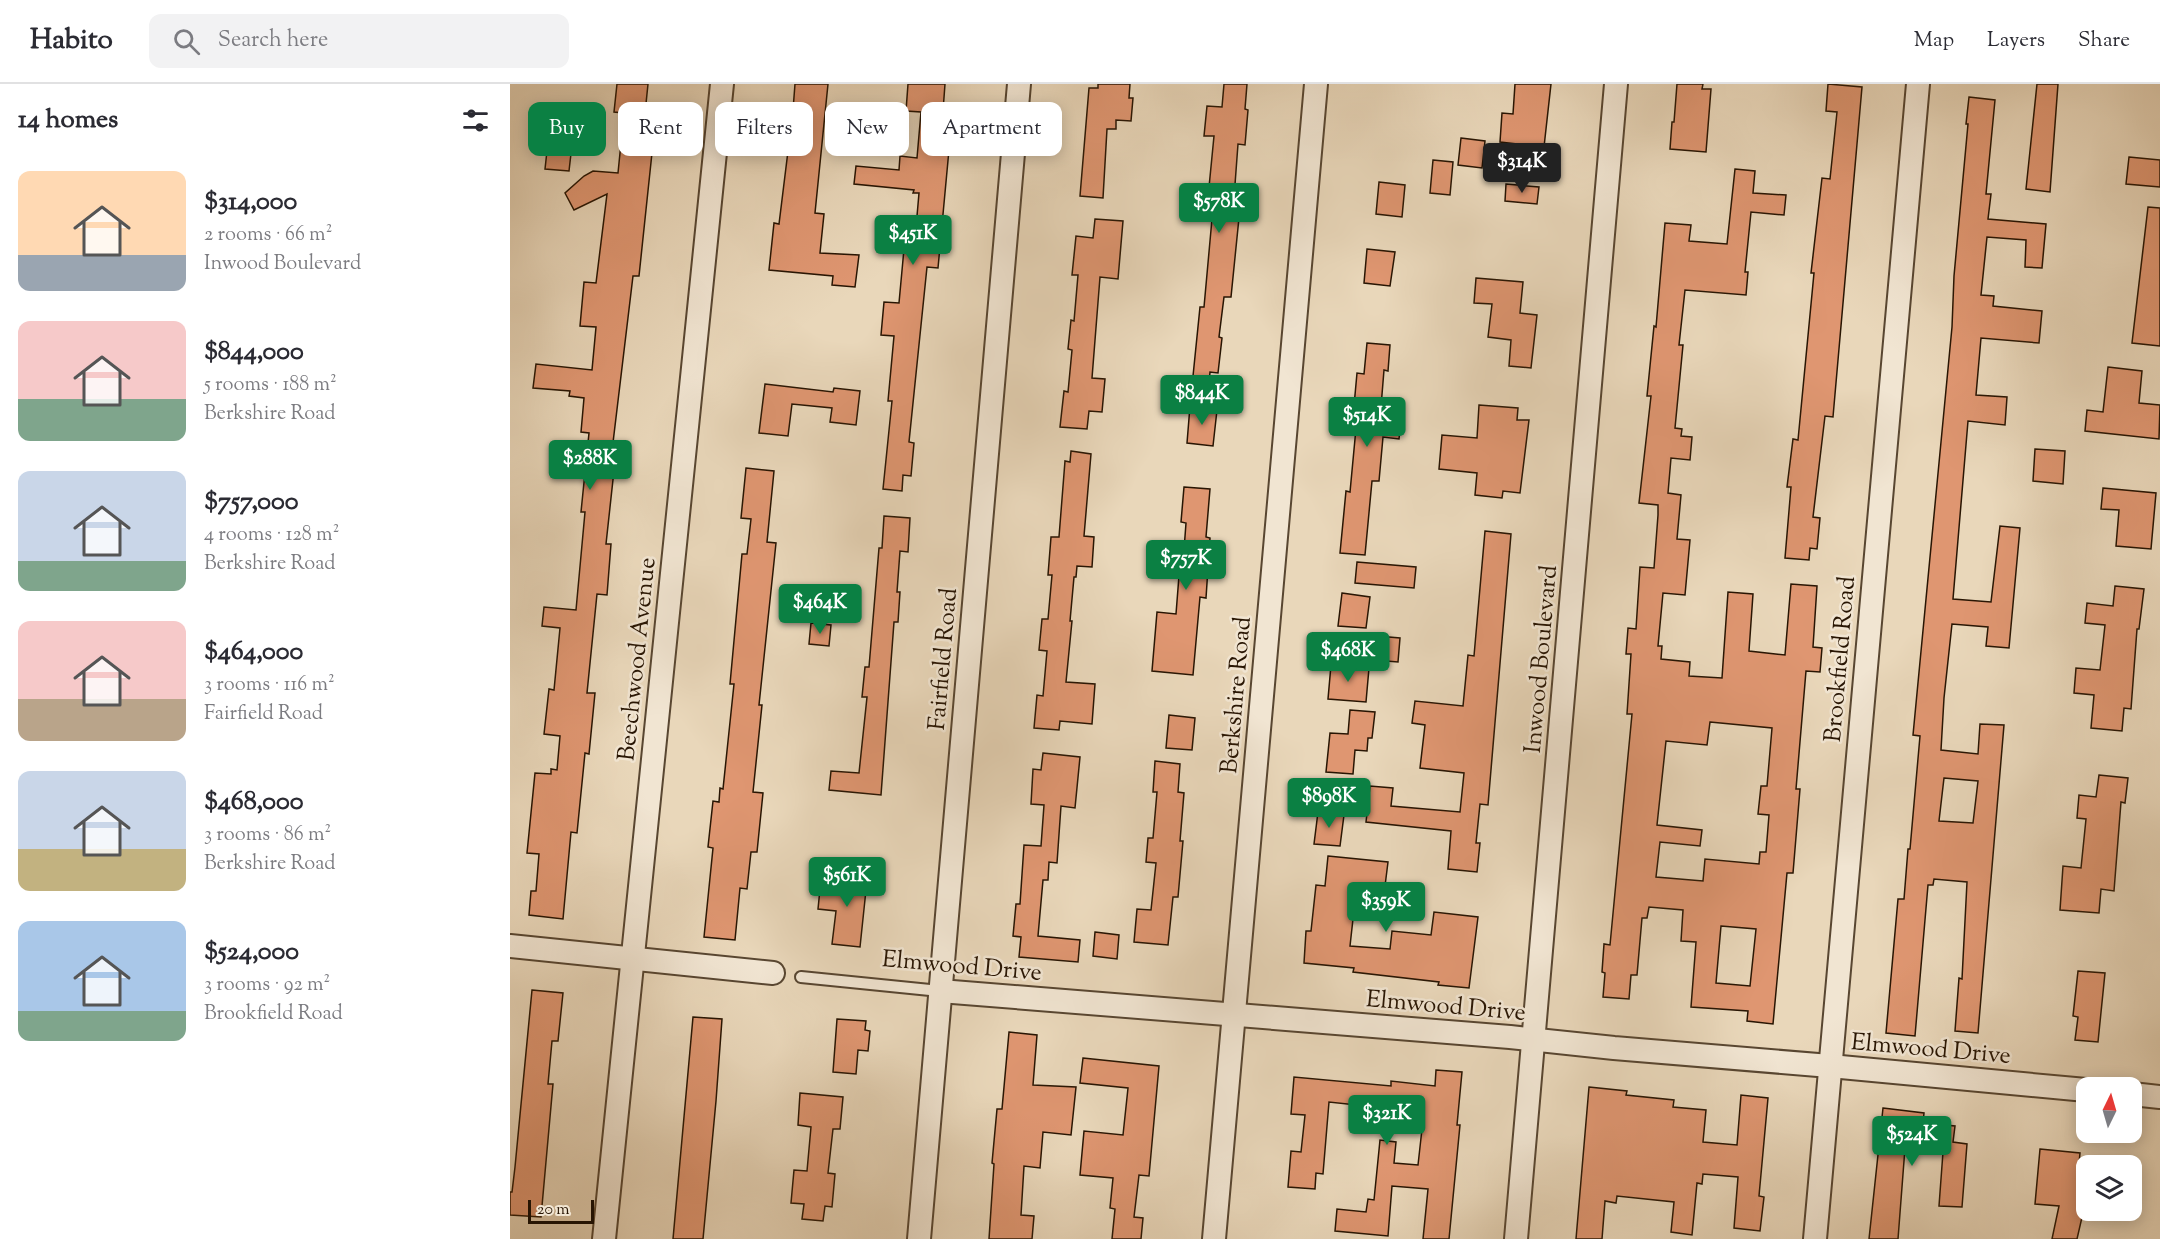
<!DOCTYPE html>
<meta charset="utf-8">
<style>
body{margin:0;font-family:"Sorts Mill Goudy",serif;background:#f2f2f3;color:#2b2b33;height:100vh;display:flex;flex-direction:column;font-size:22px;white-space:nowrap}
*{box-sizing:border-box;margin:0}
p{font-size:20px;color:#7c7c81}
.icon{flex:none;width:33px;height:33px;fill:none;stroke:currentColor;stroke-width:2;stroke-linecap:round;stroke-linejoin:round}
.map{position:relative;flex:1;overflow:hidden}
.details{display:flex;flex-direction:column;background:#fff;width:510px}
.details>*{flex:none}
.guide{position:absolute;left:18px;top:18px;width:570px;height:54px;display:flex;gap:12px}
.needle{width:39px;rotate:5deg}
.tools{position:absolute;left:1566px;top:993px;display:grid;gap:12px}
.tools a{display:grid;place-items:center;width:66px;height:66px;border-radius:12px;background:#fff;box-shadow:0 3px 15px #0003;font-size:30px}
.scale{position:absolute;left:18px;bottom:15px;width:66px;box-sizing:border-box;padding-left:6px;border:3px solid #281503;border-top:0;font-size:16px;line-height:21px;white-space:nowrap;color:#281503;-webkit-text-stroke:4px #f1e5d2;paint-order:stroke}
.price{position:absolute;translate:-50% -51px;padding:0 14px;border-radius:6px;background:#0b8043;color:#fff;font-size:20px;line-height:39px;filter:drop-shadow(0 2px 3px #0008)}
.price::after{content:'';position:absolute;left:50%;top:36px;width:18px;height:14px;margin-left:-9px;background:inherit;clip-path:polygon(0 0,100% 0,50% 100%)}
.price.on{background:#222;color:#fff}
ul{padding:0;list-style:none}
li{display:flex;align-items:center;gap:18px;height:150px;padding:0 18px}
li span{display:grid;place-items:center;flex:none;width:168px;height:120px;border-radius:12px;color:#555}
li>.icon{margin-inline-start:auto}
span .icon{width:72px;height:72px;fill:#fffc;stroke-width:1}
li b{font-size:26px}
h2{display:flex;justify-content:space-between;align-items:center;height:72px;padding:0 18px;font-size:26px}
.pill{padding:0 21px;border-radius:12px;background:#fff;box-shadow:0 3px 15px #0003;font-size:21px;line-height:54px}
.pill.on{background:#0b8043;color:#fff}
header{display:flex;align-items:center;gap:36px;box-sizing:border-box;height:84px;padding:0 30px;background:#fff;border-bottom:2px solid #e1e1e2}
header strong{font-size:28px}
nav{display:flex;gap:33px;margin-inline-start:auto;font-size:21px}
.search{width:420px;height:54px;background:#f2f2f3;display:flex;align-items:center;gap:15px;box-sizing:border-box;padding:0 21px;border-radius:12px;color:#7c7c81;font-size:22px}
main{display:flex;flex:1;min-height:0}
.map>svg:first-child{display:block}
</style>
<header>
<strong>Habito</strong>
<div class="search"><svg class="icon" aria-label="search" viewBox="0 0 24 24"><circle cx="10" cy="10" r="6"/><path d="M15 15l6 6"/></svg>Search here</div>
<nav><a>Map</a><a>Layers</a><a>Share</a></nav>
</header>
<main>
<section class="details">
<h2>14 homes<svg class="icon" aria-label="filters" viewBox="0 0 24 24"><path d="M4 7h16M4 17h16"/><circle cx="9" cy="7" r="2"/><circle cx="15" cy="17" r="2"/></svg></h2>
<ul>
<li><span style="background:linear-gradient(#ffd9b3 70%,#9aa5b1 0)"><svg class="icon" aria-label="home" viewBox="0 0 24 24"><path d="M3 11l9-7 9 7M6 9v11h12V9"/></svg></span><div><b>$314,000</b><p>2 rooms · 66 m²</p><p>Inwood Boulevard</p></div></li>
<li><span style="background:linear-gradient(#f6c9c9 65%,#7fa58c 0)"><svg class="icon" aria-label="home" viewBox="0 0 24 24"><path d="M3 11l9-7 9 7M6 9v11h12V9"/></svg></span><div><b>$844,000</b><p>5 rooms · 188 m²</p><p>Berkshire Road</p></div></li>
<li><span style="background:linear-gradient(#c9d6e8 75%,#7fa58c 0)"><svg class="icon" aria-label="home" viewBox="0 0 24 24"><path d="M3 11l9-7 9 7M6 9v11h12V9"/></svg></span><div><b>$757,000</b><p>4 rooms · 128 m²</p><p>Berkshire Road</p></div></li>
<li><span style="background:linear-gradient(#f6c9c9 65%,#b9a48a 0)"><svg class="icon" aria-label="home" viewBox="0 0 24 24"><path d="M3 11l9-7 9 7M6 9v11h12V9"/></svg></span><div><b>$464,000</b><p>3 rooms · 116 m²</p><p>Fairfield Road</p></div></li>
<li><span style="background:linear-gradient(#c9d6e8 65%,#c2b280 0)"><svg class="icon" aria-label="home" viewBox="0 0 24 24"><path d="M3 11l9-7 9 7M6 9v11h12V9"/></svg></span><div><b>$468,000</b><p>3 rooms · 86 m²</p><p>Berkshire Road</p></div></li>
<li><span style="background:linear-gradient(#a9c7e8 75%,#7fa58c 0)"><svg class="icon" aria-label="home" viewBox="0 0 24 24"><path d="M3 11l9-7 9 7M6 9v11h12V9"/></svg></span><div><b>$524,000</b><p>3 rooms · 92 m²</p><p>Brookfield Road</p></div></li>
</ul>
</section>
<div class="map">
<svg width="1650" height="1155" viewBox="0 0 1650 1155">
<rect width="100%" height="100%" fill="#e9d7ba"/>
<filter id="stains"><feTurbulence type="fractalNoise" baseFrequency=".00333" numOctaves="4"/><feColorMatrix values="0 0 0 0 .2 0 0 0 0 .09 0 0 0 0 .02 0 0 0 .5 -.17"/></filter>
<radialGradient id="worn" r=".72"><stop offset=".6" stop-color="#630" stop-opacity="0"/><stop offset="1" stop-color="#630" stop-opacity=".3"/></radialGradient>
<g fill="#df9671" stroke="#281503" stroke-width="1.5" fill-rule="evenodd">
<path d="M 107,0 L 138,0 L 133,49 L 144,50 L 129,192 L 123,192 L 102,367 L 106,368 L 96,460 L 101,460 L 97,511 L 87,510 L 77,609 L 85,609 L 79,670 L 75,669 L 67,749 L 61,748 L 53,835 L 19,831 L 21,807 L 26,807 L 29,770 L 17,769 L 25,689 L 41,690 L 41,685 L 47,686 L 50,652 L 34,650 L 39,605 L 44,606 L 50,544 L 32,542 L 34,523 L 66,526 L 75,428 L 71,428 L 79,349 L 71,348 L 74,314 L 59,312 L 60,307 L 23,304 L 26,280 L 82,286 L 86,243 L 70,242 L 74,198 L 86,199 L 97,110 L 64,126 L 55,109 L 74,92 L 83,87 L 108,89 L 114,29 L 104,28 Z"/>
<path d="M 285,0 L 318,0 L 305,129 L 314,130 L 310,169 L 349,171 L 345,203 L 322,201 L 323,192 L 259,186 L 264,139 L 269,140 L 279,59 L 283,60 L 286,27 L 283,26 Z"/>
<path d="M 398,0 L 435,0 L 431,54 L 440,55 L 428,184 L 417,183 L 399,358 L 404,359 L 401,392 L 393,391 L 392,407 L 373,405 L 382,317 L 378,317 L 384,252 L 371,251 L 374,218 L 389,219 L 395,154 L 405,155 L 409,109 L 403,109 L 404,106 L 344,100 L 346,82 L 389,86 L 390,72 L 407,74 L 411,28 L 396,27 Z"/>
<path d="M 588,0 L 620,0 L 619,14 L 623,14 L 621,37 L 606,36 L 606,45 L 597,45 L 593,114 L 570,112 L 579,4 L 588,4 Z"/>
<path d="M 714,0 L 737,0 L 735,25 L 738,26 L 735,61 L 728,60 L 724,114 L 731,114 L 721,213 L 714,213 L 709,253 L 712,254 L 708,289 L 700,288 L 697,322 L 672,320 L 674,301 L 682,302 L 690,223 L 694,223 L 702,135 L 696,134 L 704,52 L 694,52 L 697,22 L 712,23 Z"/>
<path d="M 1005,0 L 1041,0 L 1034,63 L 990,58 L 992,29 L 1003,30 Z"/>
<path d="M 1167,0 L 1193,0 L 1192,5 L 1201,5 L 1196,68 L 1160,65 L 1162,38 L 1164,38 Z"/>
<path d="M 1318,0 L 1352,3 L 1323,333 L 1315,332 L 1303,433 L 1310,434 L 1307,465 L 1300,464 L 1299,476 L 1275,474 L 1281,403 L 1277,403 L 1283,355 L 1288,356 L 1304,189 L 1301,189 L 1312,94 L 1320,95 L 1327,28 L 1316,27 Z"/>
<path d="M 1527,0 L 1548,0 L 1540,108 L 1516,105 Z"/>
<path d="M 1459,13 L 1485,16 L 1476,110 L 1481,110 L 1478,135 L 1536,140 L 1532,184 L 1515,183 L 1516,156 L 1477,153 L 1471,211 L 1484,212 L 1483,222 L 1532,227 L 1529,259 L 1471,254 L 1466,311 L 1497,313 L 1495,341 L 1458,337 L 1443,515 L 1481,518 L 1490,442 L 1510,444 L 1499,564 L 1476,562 L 1478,543 L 1442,540 L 1434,614 L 1431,666 L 1468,670 L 1470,640 L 1494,641 L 1468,949 L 1445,947 L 1449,894 L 1452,895 L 1457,798 L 1424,795 L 1423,801 L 1418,801 L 1405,952 L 1376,949 L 1388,815 L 1394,815 L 1398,765 L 1400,765 L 1410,652 L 1403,651 L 1442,243 L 1444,192 L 1458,40 L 1456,40 ZM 1434,694 L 1468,697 L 1463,739 L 1429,737 Z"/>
<path d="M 39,49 L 63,52 L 59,87 L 35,85 Z"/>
<path d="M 951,54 L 975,57 L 972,84 L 948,81 Z"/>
<path d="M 1619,73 L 1650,76 L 1650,103 L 1616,100 Z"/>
<path d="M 923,76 L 943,78 L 940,111 L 920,109 Z"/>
<path d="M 1225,85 L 1245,87 L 1243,109 L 1276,111 L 1274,131 L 1241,128 L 1235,188 L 1238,188 L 1236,211 L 1175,206 L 1169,261 L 1173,261 L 1165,344 L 1172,345 L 1171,352 L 1182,353 L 1180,376 L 1161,374 L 1158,409 L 1171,411 L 1167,455 L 1180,456 L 1175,511 L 1153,509 L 1148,562 L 1152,562 L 1151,575 L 1180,578 L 1179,592 L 1212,594 L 1218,508 L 1243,510 L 1239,567 L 1275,571 L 1281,500 L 1307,502 L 1303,563 L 1312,564 L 1310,588 L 1296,587 L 1286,705 L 1290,705 L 1283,789 L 1277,789 L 1263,940 L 1237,937 L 1238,927 L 1181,923 L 1186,858 L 1171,857 L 1173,826 L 1139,823 L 1137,834 L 1132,834 L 1127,891 L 1121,891 L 1119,915 L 1093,913 L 1095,889 L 1092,888 L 1094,860 L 1100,861 L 1122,630 L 1117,630 L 1121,570 L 1116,570 L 1118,544 L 1126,545 L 1130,483 L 1144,484 L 1148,431 L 1148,421 L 1129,419 L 1141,312 L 1137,312 L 1144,242 L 1146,243 L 1155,139 L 1181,141 L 1179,157 L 1217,160 ZM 1200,638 L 1262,644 L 1257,702 L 1251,702 L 1248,730 L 1259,731 L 1256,768 L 1250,768 L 1249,780 L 1195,775 L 1193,797 L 1146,793 L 1150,758 L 1190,762 L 1192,746 L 1147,741 L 1156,657 L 1197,661 ZM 1211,842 L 1246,845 L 1240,902 L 1206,899 Z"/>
<path d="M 869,98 L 895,101 L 892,133 L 866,130 Z"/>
<path d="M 996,100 L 1029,103 L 1027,120 L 995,117 Z"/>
<path d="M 1638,123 L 1650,124 L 1650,262 L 1622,259 Z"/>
<path d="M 585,135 L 613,137 L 608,195 L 590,193 L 582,294 L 595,295 L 592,328 L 579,327 L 577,345 L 550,343 L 554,307 L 558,308 L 562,266 L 558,265 L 561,236 L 564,237 L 568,191 L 562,191 L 566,152 L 583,154 Z"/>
<path d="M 857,165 L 885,168 L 880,202 L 854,199 Z"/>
<path d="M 966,194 L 1013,198 L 1010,229 L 1027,231 L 1021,284 L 999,282 L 1001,256 L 978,253 L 982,220 L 964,219 Z"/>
<path d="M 857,259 L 880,261 L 878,287 L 874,286 L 870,335 L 891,337 L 889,355 L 873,353 L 869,397 L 862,397 L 855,471 L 830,469 L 836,407 L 840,408 L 848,323 L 844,322 L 847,289 L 854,290 Z"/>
<path d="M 1598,283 L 1632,287 L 1629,319 L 1650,321 L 1649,355 L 1575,347 L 1577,326 L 1593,328 Z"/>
<path d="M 255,300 L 323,308 L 324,304 L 350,307 L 346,341 L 320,338 L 322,324 L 282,320 L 278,352 L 249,349 Z"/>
<path d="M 969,321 L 1008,324 L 1007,336 L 1019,336 L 1010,409 L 993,407 L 992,414 L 965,411 L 967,389 L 929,385 L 932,351 L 967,354 Z"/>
<path d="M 680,322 L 707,326 L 703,362 L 677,359 Z"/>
<path d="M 1525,365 L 1555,367 L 1553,400 L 1523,397 Z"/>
<path d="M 561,367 L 581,370 L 574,452 L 584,453 L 582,483 L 567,482 L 566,493 L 564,493 L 560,537 L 562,537 L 556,598 L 585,600 L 582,640 L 550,637 L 549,646 L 524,644 L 527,611 L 533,612 L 537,567 L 529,566 L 532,535 L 538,535 L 542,491 L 538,491 L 541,453 L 549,453 L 555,377 L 560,378 Z"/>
<path d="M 236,384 L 264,387 L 257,458 L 266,459 L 249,621 L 252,621 L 243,708 L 253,709 L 247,768 L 241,768 L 237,805 L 230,804 L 225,856 L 194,853 L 203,764 L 198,763 L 203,717 L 209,718 L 210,704 L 213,705 L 224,600 L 220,600 L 232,470 L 237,470 L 241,435 L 231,434 Z"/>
<path d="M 674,403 L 700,405 L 696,453 L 700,454 L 696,514 L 690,513 L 683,591 L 642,587 L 647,528 L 666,530 L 670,479 L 673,479 L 676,439 L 671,438 Z"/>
<path d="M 1593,404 L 1646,409 L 1641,465 L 1606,462 L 1609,426 L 1591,425 Z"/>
<path d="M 374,432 L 400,434 L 398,468 L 390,467 L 387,508 L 390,508 L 388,538 L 384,538 L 371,711 L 319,706 L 321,687 L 349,689 L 357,613 L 352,613 L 355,583 L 359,583 L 369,464 L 372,464 Z"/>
<path d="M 975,447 L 1001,450 L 978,721 L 970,720 L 966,759 L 970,759 L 967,788 L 938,785 L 941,747 L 856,738 L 860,702 L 883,704 L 881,722 L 950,728 L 954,689 L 910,684 L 915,641 L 902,639 L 905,617 L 953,622 L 958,571 L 964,572 Z"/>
<path d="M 847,478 L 906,483 L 904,504 L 845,499 Z"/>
<path d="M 1605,502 L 1634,505 L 1629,545 L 1627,545 L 1621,625 L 1614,624 L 1612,647 L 1581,644 L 1584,611 L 1564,609 L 1566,584 L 1590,586 L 1595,541 L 1575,539 L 1577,519 L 1603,522 Z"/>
<path d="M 832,509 L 860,513 L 856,544 L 828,542 Z"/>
<path d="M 301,539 L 321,541 L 319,562 L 299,560 Z"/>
<path d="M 867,552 L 890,554 L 888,578 L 864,576 Z"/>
<path d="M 821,581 L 859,584 L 856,618 L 818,615 Z"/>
<path d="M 840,626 L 865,628 L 862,654 L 858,654 L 857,667 L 845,666 L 843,690 L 816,688 L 820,649 L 838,650 Z"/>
<path d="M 659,631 L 685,634 L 682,666 L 656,664 Z"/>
<path d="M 533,669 L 570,673 L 565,724 L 551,722 L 547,779 L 539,778 L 538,796 L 533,796 L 528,852 L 570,856 L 568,878 L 509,873 L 511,853 L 503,852 L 506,820 L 510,820 L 514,761 L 531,762 L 534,721 L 521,720 L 523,685 L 531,686 Z"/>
<path d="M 645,677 L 670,680 L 668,708 L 674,709 L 670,757 L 673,757 L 668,813 L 663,813 L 658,861 L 624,858 L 627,825 L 641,826 L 646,779 L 636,778 L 638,754 L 643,754 L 647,708 L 643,708 Z"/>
<path d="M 1589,691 L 1618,694 L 1615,719 L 1611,718 L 1604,807 L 1591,805 L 1589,829 L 1550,826 L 1553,782 L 1571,784 L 1576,735 L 1567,734 L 1569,711 L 1586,713 Z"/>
<path d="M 808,728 L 834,731 L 830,762 L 804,760 Z"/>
<path d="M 818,772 L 878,778 L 875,802 L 847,799 L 840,862 L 880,865 L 882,847 L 921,851 L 924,828 L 968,833 L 959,904 L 928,901 L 929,898 L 843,888 L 844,884 L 794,879 L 796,847 L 801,847 L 806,801 L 815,802 Z"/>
<path d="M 336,784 L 358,787 L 350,863 L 322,860 L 326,827 L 308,825 L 310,805 L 334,808 Z"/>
<path d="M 585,848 L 609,851 L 607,875 L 583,872 Z"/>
<path d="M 1568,887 L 1595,889 L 1588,958 L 1565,956 L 1568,933 L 1563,932 Z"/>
<path d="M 22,906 L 53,909 L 48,957 L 42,957 L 38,1000 L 43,1000 L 31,1133 L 0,1131 L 0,1108 L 2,1108 L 5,1083 Z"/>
<path d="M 183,933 L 212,935 L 206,1017 L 193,1155 L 163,1155 Z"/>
<path d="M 327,935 L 356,937 L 355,946 L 360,947 L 358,967 L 348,966 L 346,990 L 323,988 Z"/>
<path d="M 499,948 L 527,951 L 523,1001 L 566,1003 L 561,1051 L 533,1048 L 530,1084 L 514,1082 L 511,1131 L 524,1132 L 522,1155 L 479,1155 L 484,1080 L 482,1079 L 487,1025 L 492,1025 Z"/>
<path d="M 573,974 L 649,982 L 639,1092 L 629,1091 L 624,1133 L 633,1134 L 631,1155 L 602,1155 L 605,1125 L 600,1124 L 603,1094 L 570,1091 L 574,1047 L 613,1051 L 618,1004 L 570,999 Z"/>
<path d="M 926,986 L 952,988 L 947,1041 L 950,1041 L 939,1155 L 913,1155 L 918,1105 L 882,1102 L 878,1152 L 825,1147 L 827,1125 L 856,1128 L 858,1115 L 864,1116 L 870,1056 L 886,1058 L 884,1079 L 908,1081 L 912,1045 L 882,1042 L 884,1025 L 819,1018 L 813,1090 L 806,1089 L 805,1105 L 778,1103 L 781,1067 L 791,1068 L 795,1031 L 781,1030 L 784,993 L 881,1002 L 881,997 L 925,1002 Z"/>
<path d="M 1079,1003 L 1117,1007 L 1116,1011 L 1164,1016 L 1163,1023 L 1196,1026 L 1193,1058 L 1227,1061 L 1231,1011 L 1258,1014 L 1249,1112 L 1254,1113 L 1250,1147 L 1224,1144 L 1228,1093 L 1193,1090 L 1192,1100 L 1187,1099 L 1182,1151 L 1161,1148 L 1164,1118 L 1107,1112 L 1106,1119 L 1095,1117 L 1092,1155 L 1066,1155 Z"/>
<path d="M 290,1009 L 333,1013 L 330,1045 L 323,1045 L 318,1089 L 325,1090 L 322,1123 L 315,1122 L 313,1137 L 292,1135 L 294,1120 L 281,1119 L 284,1086 L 297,1087 L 301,1043 L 288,1041 Z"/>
<path d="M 1373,1024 L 1414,1029 L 1413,1039 L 1445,1042 L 1443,1058 L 1457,1060 L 1452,1123 L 1429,1122 L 1433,1068 L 1395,1064 L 1388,1155 L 1359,1155 Z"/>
<path d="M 1530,1065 L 1570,1069 L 1567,1102 L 1575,1103 L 1573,1129 L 1567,1155 L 1542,1155 L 1549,1122 L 1525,1120 Z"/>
</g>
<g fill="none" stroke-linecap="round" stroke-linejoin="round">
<defs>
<path id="service" d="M 291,893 L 430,907"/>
<g id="minor">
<path d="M 0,862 L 263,889"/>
<path d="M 430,907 L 1000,953 L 1104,964 L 1320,982 L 1576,1006"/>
<path d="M 1622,1010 L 1650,1013"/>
<path d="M 94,1155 L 212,0"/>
<path d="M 409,1155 L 509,0"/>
<path d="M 704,1155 L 806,0"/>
<path d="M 1006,1155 L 1106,0"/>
<path d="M 1305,1155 L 1408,0"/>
</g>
</defs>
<use href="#service" stroke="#584631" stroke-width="14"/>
<use href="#minor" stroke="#584631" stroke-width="26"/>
<use href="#service" stroke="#f1e5d2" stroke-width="10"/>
<use href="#minor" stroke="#f1e5d2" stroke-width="22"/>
</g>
<g text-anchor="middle" stroke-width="5" stroke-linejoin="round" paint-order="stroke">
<g font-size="24" fill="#281503" stroke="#f1e5d2">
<text transform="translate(126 575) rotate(-84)" y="8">Beechwood Avenue</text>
<text transform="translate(432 575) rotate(-85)" y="8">Fairfield Road</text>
<text transform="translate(1030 575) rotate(-85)" y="8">Inwood Boulevard</text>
<text transform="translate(1329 575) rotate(-85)" y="8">Brookfield Road</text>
<text transform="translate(725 611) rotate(-85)" y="8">Berkshire Road</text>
<text transform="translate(452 881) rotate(5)" y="8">Elmwood Drive</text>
<text transform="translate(936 921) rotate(5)" y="8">Elmwood Drive</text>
<text transform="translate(1421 964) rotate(5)" y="8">Elmwood Drive</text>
</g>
</g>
<rect width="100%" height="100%" filter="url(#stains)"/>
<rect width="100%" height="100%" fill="url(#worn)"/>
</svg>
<div class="tools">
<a><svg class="needle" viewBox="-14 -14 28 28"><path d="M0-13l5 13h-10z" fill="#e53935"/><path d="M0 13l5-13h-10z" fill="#7c7c81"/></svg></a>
<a><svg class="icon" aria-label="layers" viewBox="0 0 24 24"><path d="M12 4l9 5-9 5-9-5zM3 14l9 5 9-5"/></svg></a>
</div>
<div class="scale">20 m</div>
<b class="price on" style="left:1012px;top:110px">$314K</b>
<b class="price" style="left:709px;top:150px">$578K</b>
<b class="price" style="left:403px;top:182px">$451K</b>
<b class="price" style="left:692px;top:342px">$844K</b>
<b class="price" style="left:857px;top:364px">$514K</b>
<b class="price" style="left:80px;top:407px">$288K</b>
<b class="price" style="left:676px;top:507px">$757K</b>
<b class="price" style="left:310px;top:551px">$464K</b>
<b class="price" style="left:838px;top:599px">$468K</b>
<b class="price" style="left:819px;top:745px">$898K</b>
<b class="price" style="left:337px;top:824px">$561K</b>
<b class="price" style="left:876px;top:849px">$359K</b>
<b class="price" style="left:877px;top:1062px">$321K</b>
<b class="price" style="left:1402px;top:1083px">$524K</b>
<div class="guide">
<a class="pill on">Buy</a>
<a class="pill">Rent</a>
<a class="pill">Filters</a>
<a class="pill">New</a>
<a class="pill">Apartment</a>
</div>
</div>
</main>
